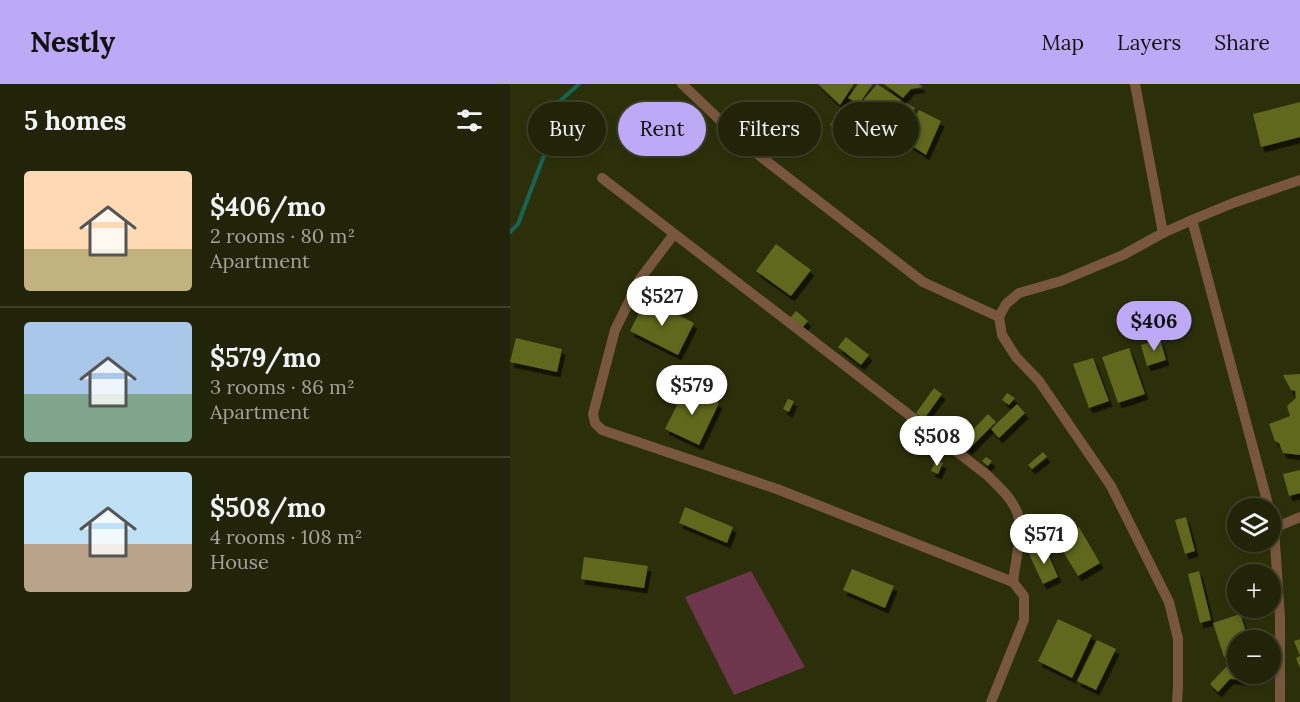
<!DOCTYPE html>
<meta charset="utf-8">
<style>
body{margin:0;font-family:Lora,serif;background:#2d3016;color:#f1f3f6;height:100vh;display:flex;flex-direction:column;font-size:22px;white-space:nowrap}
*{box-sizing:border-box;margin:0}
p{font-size:20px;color:#a2a49c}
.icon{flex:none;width:33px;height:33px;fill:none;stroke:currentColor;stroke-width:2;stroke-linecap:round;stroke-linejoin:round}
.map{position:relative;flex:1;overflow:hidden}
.sheet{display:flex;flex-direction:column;background:#212408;width:510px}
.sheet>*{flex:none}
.guide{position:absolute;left:18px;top:18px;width:570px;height:54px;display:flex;gap:12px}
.fabs{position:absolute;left:717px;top:414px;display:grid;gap:12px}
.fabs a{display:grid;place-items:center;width:54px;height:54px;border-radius:50%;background:#212408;box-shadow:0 3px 9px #0003,0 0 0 2px #3e4129;font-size:30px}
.price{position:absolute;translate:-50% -51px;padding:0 14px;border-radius:21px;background:#fff;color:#222;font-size:20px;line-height:39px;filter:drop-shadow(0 2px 3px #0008)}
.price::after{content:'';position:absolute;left:50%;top:36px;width:18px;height:14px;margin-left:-9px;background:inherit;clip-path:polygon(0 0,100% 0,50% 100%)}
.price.on{background:#bda9f5;color:#111}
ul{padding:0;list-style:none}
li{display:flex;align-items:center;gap:18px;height:150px;padding:0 24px}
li+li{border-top:2px solid #3e4129}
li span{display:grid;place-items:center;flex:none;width:168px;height:120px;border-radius:6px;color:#555}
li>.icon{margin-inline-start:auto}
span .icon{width:72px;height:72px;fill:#fffc;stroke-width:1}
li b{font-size:26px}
h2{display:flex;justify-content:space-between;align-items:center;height:72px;padding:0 24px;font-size:26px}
.tag{padding:0 21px;border-radius:27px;background:#212408;box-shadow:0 3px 9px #0003,0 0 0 2px #3e4129;font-size:21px;line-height:54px}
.tag.on{background:#bda9f5;color:#111}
header{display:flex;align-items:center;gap:36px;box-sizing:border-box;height:84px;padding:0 30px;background:#bda9f5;color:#111}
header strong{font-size:28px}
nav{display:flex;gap:33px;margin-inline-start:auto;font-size:21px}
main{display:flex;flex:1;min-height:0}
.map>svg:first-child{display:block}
</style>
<header>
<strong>Nestly</strong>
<nav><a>Map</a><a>Layers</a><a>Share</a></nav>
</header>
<main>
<section class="sheet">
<h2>5 homes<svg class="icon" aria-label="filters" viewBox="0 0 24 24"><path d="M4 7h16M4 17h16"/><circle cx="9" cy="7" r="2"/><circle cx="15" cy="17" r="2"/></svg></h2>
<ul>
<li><span style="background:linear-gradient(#ffd9b3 65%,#c2b280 0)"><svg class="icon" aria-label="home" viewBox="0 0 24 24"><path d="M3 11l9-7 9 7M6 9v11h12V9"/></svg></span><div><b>$406/mo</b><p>2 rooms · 80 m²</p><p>Apartment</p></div></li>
<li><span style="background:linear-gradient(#a9c7e8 60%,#7fa58c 0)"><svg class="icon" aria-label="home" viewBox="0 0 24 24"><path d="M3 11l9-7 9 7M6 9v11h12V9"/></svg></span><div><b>$579/mo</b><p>3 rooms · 86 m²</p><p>Apartment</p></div></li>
<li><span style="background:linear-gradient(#bfe0f5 60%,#b9a48a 0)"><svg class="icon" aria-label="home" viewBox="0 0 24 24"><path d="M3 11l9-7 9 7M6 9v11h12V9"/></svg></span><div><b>$508/mo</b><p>4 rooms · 108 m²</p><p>House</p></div></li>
</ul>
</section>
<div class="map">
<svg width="790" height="618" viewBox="0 0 790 618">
<defs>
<filter id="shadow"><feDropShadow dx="3.5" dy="5.5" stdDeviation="0" flood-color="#0009"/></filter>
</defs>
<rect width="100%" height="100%" fill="#2c300a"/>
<path fill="#6e364c" d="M 241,487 L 295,583 L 224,611 L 175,513 Z"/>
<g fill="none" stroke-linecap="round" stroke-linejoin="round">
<path stroke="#186455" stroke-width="4" d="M 0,148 L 8,140 L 43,48 L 50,17 L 69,0"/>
</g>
<g fill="#5e671e" filter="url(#shadow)">
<path d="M 308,0 L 344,0 L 330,21 Z"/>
<path d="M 348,0 L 363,0 L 349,20 L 338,14 Z"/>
<path d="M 367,0 L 391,16 L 375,52 L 344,27 Z"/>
<path d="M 374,0 L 409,0 L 413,3 L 401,5 L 393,14 Z"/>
<path d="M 790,18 L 790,53 L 751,63 L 743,30 Z"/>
<path d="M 396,19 L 405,24 L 389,59 L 380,55 Z"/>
<path d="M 329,26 L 373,55 L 364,69 L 320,41 Z"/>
<path d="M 409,26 L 431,37 L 416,71 L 393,56 Z"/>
<path d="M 266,160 L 301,186 L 281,212 L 246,187 Z"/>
<path d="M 136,215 L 184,239 L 168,271 L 120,247 Z"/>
<path d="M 286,227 L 298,237 L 292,244 L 280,234 Z"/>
<path d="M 336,253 L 359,271 L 351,281 L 328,263 Z"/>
<path d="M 6,254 L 52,265 L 47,288 L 0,278 Z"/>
<path d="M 650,255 L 656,276 L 637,282 L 631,261 Z"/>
<path d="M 619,264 L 635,310 L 608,319 L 592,273 Z"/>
<path d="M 583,274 L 599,317 L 579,324 L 563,280 Z"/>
<path d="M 790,290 L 790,371 L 773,369 L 769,359 L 765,357 L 759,340 L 780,332 L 777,322 L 786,314 L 785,307 L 781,306 L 773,291 Z"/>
<path d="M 176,303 L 209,319 L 189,361 L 155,345 Z"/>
<path d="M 424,304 L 432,310 L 414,335 L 406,329 Z"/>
<path d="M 497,309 L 505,314 L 499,321 L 492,316 Z"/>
<path d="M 278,315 L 284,317 L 279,328 L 273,325 Z"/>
<path d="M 507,320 L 515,329 L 489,354 L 481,345 Z"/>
<path d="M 478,330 L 486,338 L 458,366 L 451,358 Z"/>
<path d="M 533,368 L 537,373 L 522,385 L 518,381 Z"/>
<path d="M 476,373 L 482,377 L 478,382 L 472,377 Z"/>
<path d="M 426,376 L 433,379 L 428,390 L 421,387 Z"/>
<path d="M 790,386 L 790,409 L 779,412 L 773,390 Z"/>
<path d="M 175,423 L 223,443 L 217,459 L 169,439 Z"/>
<path d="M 676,433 L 685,467 L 675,470 L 665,436 Z"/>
<path d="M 569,443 L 590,479 L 568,492 L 546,456 Z"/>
<path d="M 535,463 L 548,493 L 533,500 L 519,470 Z"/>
<path d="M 74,473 L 138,482 L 134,504 L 71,495 Z"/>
<path d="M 342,485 L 384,502 L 375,524 L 333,506 Z"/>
<path d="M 689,487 L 701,536 L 690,539 L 678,490 Z"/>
<path d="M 730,530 L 739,556 L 728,556 L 728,569 L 714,573 L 703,539 Z"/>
<path d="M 548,535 L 582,551 L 562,594 L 528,577 Z"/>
<path d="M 790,555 L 790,584 L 786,574 L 790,572 L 784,557 Z"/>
<path d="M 587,556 L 606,565 L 586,606 L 567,597 Z"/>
<path d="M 716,583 L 728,584 L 728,590 L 747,590 L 746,596 L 720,595 L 708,608 L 700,600 Z"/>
</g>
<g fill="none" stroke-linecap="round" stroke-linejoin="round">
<g stroke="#79573f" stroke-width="10">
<path d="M 172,0 L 237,62 L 413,198 L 489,233"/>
<path d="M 625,0 L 653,149"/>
<path d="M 92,94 L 477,391 C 488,402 501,413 507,428 C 514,446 505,478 503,498"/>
<path d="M 682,136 L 759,424"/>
<path d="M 164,150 L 130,195 L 105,246 L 83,330 L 85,339 L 92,346 L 267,405 L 503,498 L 514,512 L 514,536 L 481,618"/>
<path d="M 760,430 L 764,444 L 770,534 L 770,618"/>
<path d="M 764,444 L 790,433"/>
<path d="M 667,618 L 668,603 L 668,555 L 659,518 L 601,402 L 529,297 L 506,273 L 492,251 L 489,233 L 496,220 L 509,209 L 551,197 L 613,171 L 653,149 L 682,136 L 723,119 L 790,96"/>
</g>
</g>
</svg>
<div class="fabs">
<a><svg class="icon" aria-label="layers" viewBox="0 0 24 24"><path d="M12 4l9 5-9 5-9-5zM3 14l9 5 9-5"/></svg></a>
<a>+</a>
<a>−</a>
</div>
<b class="price" style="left:152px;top:243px">$527</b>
<b class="price on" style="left:644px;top:268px">$406</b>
<b class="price" style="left:182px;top:332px">$579</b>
<b class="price" style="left:427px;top:383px">$508</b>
<b class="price" style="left:534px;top:481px">$571</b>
<div class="guide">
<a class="tag">Buy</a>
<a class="tag on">Rent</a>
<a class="tag">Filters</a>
<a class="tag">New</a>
</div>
</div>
</main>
